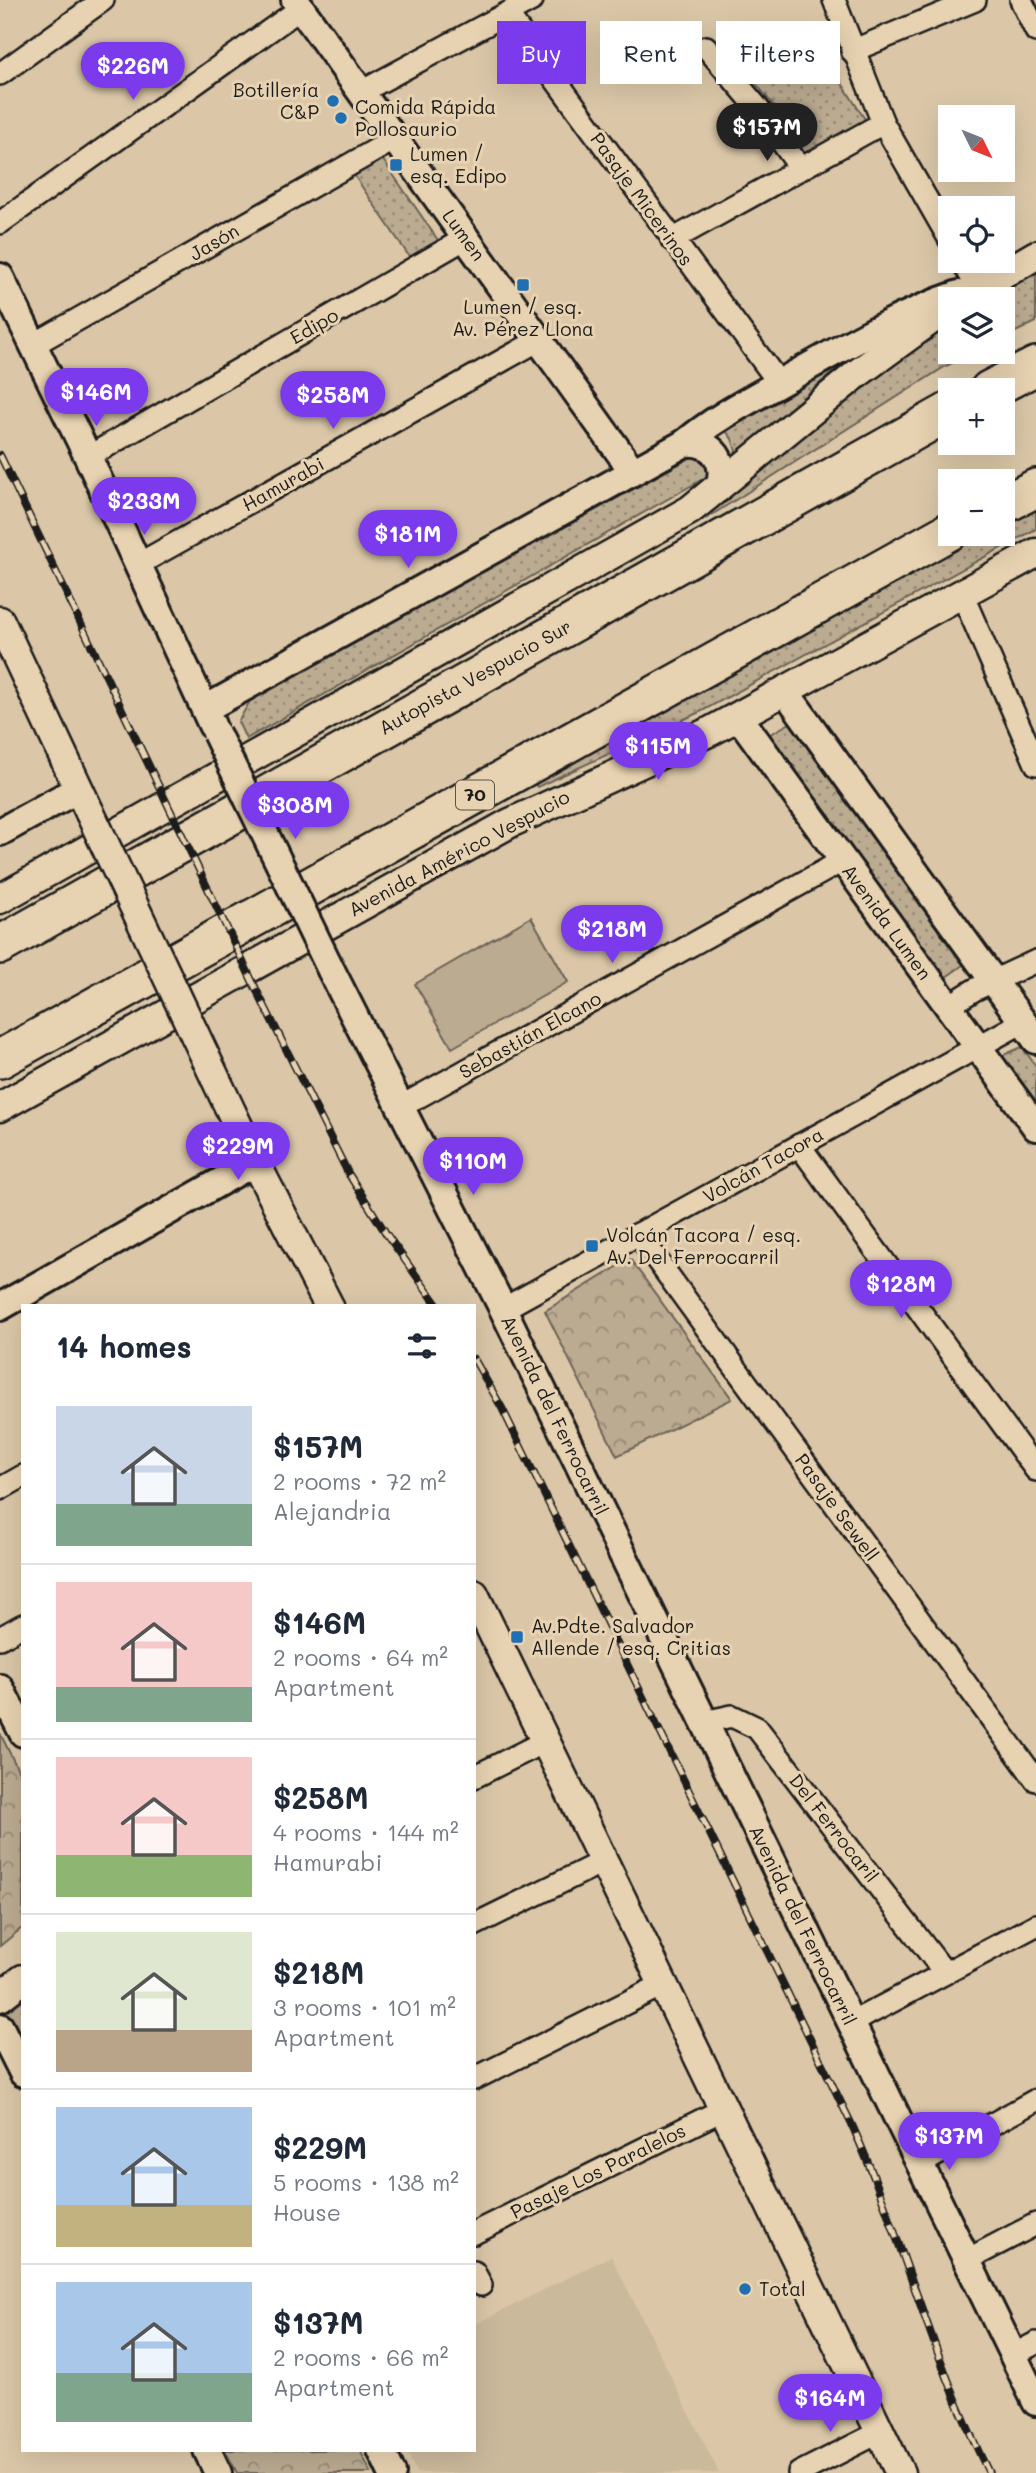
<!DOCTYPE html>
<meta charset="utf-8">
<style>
body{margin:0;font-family:Mali,sans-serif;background:#f2f2f3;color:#1f2937;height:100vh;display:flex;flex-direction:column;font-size:26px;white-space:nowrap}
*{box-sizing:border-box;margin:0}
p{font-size:23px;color:#747a83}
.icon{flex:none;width:38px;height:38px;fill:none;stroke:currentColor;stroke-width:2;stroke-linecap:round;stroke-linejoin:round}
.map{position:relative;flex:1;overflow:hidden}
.details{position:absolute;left:21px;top:1304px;width:455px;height:1148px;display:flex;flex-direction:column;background:#fff;border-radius:0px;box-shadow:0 7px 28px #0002}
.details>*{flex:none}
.banner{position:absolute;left:497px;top:21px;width:434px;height:63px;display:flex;gap:14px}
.needle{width:46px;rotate:133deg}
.fabs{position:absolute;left:938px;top:105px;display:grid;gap:14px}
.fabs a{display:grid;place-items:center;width:77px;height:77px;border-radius:0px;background:#fff;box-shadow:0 7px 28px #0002;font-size:35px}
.price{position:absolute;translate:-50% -60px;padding:0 16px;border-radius:24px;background:#7c3aed;color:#fff;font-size:23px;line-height:46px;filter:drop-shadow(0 2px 4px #0008)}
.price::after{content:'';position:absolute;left:50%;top:42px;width:21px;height:16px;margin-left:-10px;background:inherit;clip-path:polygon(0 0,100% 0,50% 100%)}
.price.selected{background:#222;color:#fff}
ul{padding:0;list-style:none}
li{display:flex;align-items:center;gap:21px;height:175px;padding:0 35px}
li+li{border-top:2px solid #e0e1e3}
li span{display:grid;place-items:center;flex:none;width:196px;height:140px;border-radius:0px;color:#555}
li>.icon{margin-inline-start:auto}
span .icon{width:84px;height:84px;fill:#fffc;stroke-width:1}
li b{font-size:30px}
h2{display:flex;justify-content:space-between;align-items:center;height:84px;padding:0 35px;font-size:30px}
.tag{padding:0 24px;border-radius:0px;background:#fff;box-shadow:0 7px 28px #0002;font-size:24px;line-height:63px}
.tag.selected{background:#7c3aed;color:#fff}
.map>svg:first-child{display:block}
</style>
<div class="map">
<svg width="1036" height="2473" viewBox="0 0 1036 2473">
<defs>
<pattern id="grass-dots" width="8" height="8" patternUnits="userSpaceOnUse" patternTransform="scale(1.75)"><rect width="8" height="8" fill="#bbab91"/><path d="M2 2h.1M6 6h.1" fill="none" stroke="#978a76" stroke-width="1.8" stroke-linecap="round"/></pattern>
<pattern id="park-crowns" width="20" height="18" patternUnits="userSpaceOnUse" patternTransform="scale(1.75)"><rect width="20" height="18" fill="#bbab91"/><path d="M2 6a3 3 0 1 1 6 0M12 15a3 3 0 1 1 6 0" fill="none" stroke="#978a76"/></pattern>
</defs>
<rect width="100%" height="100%" fill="#dbc7a8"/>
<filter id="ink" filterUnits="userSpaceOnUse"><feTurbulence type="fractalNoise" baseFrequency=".0143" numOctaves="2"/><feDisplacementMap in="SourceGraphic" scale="14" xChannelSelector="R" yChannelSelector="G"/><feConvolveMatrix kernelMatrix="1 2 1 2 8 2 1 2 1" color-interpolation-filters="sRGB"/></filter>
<g filter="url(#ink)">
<path fill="#cbb99c" d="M 611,2256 L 719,2473 L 417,2473 L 406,2450 L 474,2450 L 474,2325 Z"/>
<g fill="url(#grass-dots)" stroke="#6c6456" stroke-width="2">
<path d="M 824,40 L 838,77 L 866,121 L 805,154 L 777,110 L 751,77 Z"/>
<path d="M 381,157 L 442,246 L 415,265 L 354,175 Z"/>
<path d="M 1036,269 L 1036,322 L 1003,338 L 1003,299 L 984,299 Z"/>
<path d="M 950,321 L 950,352 L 975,352 L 946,366 L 707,518 L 708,512 L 875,371 Z"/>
<path d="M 848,359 L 737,454 L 732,439 L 724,428 Z"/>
<path d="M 697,454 L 706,460 L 708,476 L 246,739 L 238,722 L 250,701 Z"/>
<path d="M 1036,503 L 1036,529 L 702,711 L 537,787 L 532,779 L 869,588 L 974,534 L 1003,534 L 1003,519 Z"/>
<path d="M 790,723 L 963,965 L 946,977 L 767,736 Z"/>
<path d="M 1022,1047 L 1036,1066 L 1036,1107 L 999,1057 Z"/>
</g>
<g fill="url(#park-crowns)" stroke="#6c6456" stroke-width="2">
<path d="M 630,1259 L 732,1399 L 617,1456 L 545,1311 Z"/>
<path d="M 0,1733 L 23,1780 L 23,1927 L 0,1946 Z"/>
<path d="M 23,2000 L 23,2049 L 5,2013 Z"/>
<path d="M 225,2450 L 360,2450 L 371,2473 L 237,2473 Z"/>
</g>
<path fill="#bbab91" stroke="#6c6456" stroke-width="2" d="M 531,917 L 568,982 L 452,1048 L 415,984 Z"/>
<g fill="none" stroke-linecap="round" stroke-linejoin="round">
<defs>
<g id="minor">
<path d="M 834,0 L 883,123 L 950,240"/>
<path d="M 1021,0 L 1036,31"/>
<path d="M 507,14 L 779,383"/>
<path d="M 706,47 L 757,107 L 801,169"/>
<path d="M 852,51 L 975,0"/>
<path d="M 0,74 L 103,0"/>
<path d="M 361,92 L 532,0"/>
<path d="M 0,223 L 301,8"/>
<path d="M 672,240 L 883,123"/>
<path d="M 962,261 L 978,288"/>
<path d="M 33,345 L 395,139"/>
<path d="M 88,457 L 466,238"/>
<path d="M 137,565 L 539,340"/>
<path d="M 962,594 L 1036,764"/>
<path d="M 949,1006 L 974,990 L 1036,961"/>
<path d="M 402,1106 L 842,861"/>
<path d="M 799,1145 L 1036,1470"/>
<path d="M 638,1234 L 1036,1780"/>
<path d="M 503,1309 L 1023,1022"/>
<path d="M 0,1489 L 23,1476"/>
<path d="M 0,1638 L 23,1625"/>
<path d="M 704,1722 L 732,1716 L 757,1728 L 945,1973"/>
<path d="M 474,1777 L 544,1742"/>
<path d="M 474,1925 L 602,1862"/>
<path d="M 851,2023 L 1036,1925"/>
<path d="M 474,2079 L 662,1985"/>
<path d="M 920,2164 L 1036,2100"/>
<path d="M 474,2233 L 722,2110"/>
<path d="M 967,2260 L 1036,2224"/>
<path d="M 474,2272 L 481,2285"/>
<path d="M 1013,2355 L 1036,2343"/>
<path d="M 799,2473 L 880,2432"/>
</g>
<g id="tertiary">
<path d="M 295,0 L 632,470"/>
<path d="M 0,277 L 88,457 L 212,725"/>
<path d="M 685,443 C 713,440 729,463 718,489"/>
<path d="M 785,691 L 1036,1040"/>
<path d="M 205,709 L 685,443 C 716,417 750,400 785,380 C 842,348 897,315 959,294"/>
<path d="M 739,717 L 1036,1127"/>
<path d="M 0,832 L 78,789"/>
<path d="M 331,970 L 503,1309 L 1036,2402"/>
<path d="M 0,1307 L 255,1162"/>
<path d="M 0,1688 L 23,1733"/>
<path d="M 0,2027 L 23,2073"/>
<path d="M 207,2450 L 218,2473"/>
<path d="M 381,2450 L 392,2473"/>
</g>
<g id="secondary">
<path d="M 961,299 L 1036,255"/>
<path d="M 0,621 L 90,813"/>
<path d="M 0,899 L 690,510 L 858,373 L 950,306"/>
<path d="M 195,1035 L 255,1162 L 329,1306"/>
<path d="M 0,1107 L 510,823 L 711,731 L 1036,553"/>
<path d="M 474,1594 L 900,2473"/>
<path d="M 0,1997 L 23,1979"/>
</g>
<g id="motorway">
<path d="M 989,390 L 1036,366"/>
<path d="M 1003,505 L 1036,488"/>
<path d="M 0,945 L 950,411"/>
<path d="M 0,1059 L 950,531"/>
</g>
</defs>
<use href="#minor" stroke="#1c1c1c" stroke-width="26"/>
<use href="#tertiary" stroke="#1c1c1c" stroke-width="32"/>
<use href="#secondary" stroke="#1c1c1c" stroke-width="33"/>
<use href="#motorway" stroke="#1c1c1c" stroke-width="42"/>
<use href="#minor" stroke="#e7d2b1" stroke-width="21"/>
<use href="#tertiary" stroke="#e7d2b1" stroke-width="26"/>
<use href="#secondary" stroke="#e7d2b1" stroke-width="28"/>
<use href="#motorway" stroke="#e7d2b1" stroke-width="37"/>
<defs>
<g id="rail">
<path d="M 0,455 L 257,991 L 348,1173 L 387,1235 L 438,1306"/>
<path d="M 474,1359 L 502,1408 L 852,2125 C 903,2239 933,2361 989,2473"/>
</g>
</defs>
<use href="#rail" stroke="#1c1c1c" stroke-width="8"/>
<use href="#rail" stroke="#e7d2b1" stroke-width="5" stroke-dasharray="16" stroke-linecap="butt"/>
<defs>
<path id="tertiary-bridge" d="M 216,733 L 331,970"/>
<path id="secondary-bridge" d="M 90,813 L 195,1035"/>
</defs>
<use href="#tertiary-bridge" stroke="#1c1c1c" stroke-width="32" stroke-linecap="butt"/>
<use href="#secondary-bridge" stroke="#1c1c1c" stroke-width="33" stroke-linecap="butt"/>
<use href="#tertiary-bridge" stroke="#e7d2b1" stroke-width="26"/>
<use href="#secondary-bridge" stroke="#e7d2b1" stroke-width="28"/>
</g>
</g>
<g fill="#1f6fb2" stroke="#e7d2b1" stroke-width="2.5">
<circle cx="333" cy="101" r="7"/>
<circle cx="341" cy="118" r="7"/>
<rect x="389" y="158" width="14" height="14" rx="3.5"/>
<rect x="516" y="278" width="14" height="14" rx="3.5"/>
<rect x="585" y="1239" width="14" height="14" rx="3.5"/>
<rect x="510" y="1630" width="14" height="14" rx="3.5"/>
<circle cx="745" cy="2289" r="7"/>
</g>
<g text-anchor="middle" stroke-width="6" stroke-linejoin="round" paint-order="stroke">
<rect fill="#e7d2b1" stroke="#595349" stroke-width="2" x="456" y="780.5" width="38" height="29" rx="5"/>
<g font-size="18" font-weight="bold" fill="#1c1c1c">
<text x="475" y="801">70</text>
</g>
<g font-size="19" fill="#1c1c1c" stroke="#e7d2b1" text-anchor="start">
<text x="319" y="97" text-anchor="end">Botillería<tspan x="319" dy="22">C&amp;P</tspan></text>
<text x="355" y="114">Comida Rápida<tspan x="355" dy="22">Pollosaurio</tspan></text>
<text x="410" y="161">Lumen /<tspan x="410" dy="22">esq. Edipo</tspan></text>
<text x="523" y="314" text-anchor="middle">Lumen / esq.<tspan x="523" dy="22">Av. Pérez Llona</tspan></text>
<text x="606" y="1242">Volcán Tacora / esq.<tspan x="606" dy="22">Av. Del Ferrocarril</tspan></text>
<text x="531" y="1633">Av.Pdte. Salvador<tspan x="531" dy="22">Allende / esq. Critias</tspan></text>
<text x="759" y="2296">Total</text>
</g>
<g font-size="19" fill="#1c1c1c" stroke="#e7d2b1">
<text transform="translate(642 199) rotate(54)" y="7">Pasaje Micerinos</text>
<text transform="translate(464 235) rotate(54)" y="7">Lumen</text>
<text transform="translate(214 242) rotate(-30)" y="7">Jasón</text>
<text transform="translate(314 326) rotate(-30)" y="7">Edipo</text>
<text transform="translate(283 484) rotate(-29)" y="7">Hamurabi</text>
<text transform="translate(475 677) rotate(-29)" y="7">Autopista Vespucio Sur</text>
<text transform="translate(459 853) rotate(-28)" y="7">Avenida Américo Vespucio</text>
<text transform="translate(887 922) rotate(54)" y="7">Avenida Lumen</text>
<text transform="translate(530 1035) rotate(-29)" y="7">Sebastián Elcano</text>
<text transform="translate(763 1165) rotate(-29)" y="7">Volcán Tacora</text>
<text transform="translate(555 1415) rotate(64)" y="7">Avenida del Ferrocarril</text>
<text transform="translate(837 1507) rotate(54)" y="7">Pasaje Sewell</text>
<text transform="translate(834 1828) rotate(52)" y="7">Del Ferrocaril</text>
<text transform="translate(803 1925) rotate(64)" y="7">Avenida del Ferrocarril</text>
<text transform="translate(598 2171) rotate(-26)" y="7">Pasaje Los Paralelos</text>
</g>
</g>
</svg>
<div class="fabs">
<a><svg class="needle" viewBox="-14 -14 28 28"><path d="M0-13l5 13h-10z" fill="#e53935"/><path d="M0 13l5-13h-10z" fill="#747a83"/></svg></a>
<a><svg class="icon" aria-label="locate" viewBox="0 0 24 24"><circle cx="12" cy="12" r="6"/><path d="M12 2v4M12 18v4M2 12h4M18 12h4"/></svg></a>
<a><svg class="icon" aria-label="layers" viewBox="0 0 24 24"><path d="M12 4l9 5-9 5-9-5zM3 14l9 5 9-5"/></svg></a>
<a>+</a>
<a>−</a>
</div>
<b class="price" style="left:133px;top:102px">$226M</b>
<b class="price selected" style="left:767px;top:163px">$157M</b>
<b class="price" style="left:96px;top:428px">$146M</b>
<b class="price" style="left:333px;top:431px">$258M</b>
<b class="price" style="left:144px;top:537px">$233M</b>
<b class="price" style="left:408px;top:570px">$181M</b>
<b class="price" style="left:658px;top:782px">$115M</b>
<b class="price" style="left:295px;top:841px">$308M</b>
<b class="price" style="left:612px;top:965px">$218M</b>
<b class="price" style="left:238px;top:1182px">$229M</b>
<b class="price" style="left:473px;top:1197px">$110M</b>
<b class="price" style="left:901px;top:1320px">$128M</b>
<b class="price" style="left:949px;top:2172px">$137M</b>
<b class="price" style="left:830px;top:2434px">$164M</b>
<div class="banner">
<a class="tag selected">Buy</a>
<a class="tag">Rent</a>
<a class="tag">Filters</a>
</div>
<section class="details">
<h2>14 homes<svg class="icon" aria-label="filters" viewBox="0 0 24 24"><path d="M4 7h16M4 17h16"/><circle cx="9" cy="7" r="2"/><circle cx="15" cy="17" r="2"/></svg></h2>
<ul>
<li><span style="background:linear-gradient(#c9d6e8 70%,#7fa58c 0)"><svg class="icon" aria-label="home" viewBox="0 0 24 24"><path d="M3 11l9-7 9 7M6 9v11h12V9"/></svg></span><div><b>$157M</b><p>2 rooms · 72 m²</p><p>Alejandria</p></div></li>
<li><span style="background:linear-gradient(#f6c9c9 75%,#7fa58c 0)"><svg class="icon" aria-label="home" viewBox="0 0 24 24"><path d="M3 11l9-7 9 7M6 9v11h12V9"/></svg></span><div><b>$146M</b><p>2 rooms · 64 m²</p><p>Apartment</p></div></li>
<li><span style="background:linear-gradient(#f6c9c9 70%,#8fb573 0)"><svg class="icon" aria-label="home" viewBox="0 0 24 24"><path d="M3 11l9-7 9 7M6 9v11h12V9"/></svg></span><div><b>$258M</b><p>4 rooms · 144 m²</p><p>Hamurabi</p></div></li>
<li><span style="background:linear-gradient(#dfe7d0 70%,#b9a48a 0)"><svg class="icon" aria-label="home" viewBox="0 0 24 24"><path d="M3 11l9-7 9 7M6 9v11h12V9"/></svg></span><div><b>$218M</b><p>3 rooms · 101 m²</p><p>Apartment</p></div></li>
<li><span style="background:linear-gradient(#a9c7e8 70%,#c2b280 0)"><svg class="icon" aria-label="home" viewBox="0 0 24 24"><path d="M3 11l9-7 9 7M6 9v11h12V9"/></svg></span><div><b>$229M</b><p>5 rooms · 138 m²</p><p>House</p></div></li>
<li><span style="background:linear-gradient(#a9c7e8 65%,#7fa58c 0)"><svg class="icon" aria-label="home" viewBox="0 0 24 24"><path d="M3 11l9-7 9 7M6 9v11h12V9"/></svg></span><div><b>$137M</b><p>2 rooms · 66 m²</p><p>Apartment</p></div></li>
</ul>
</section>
</div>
